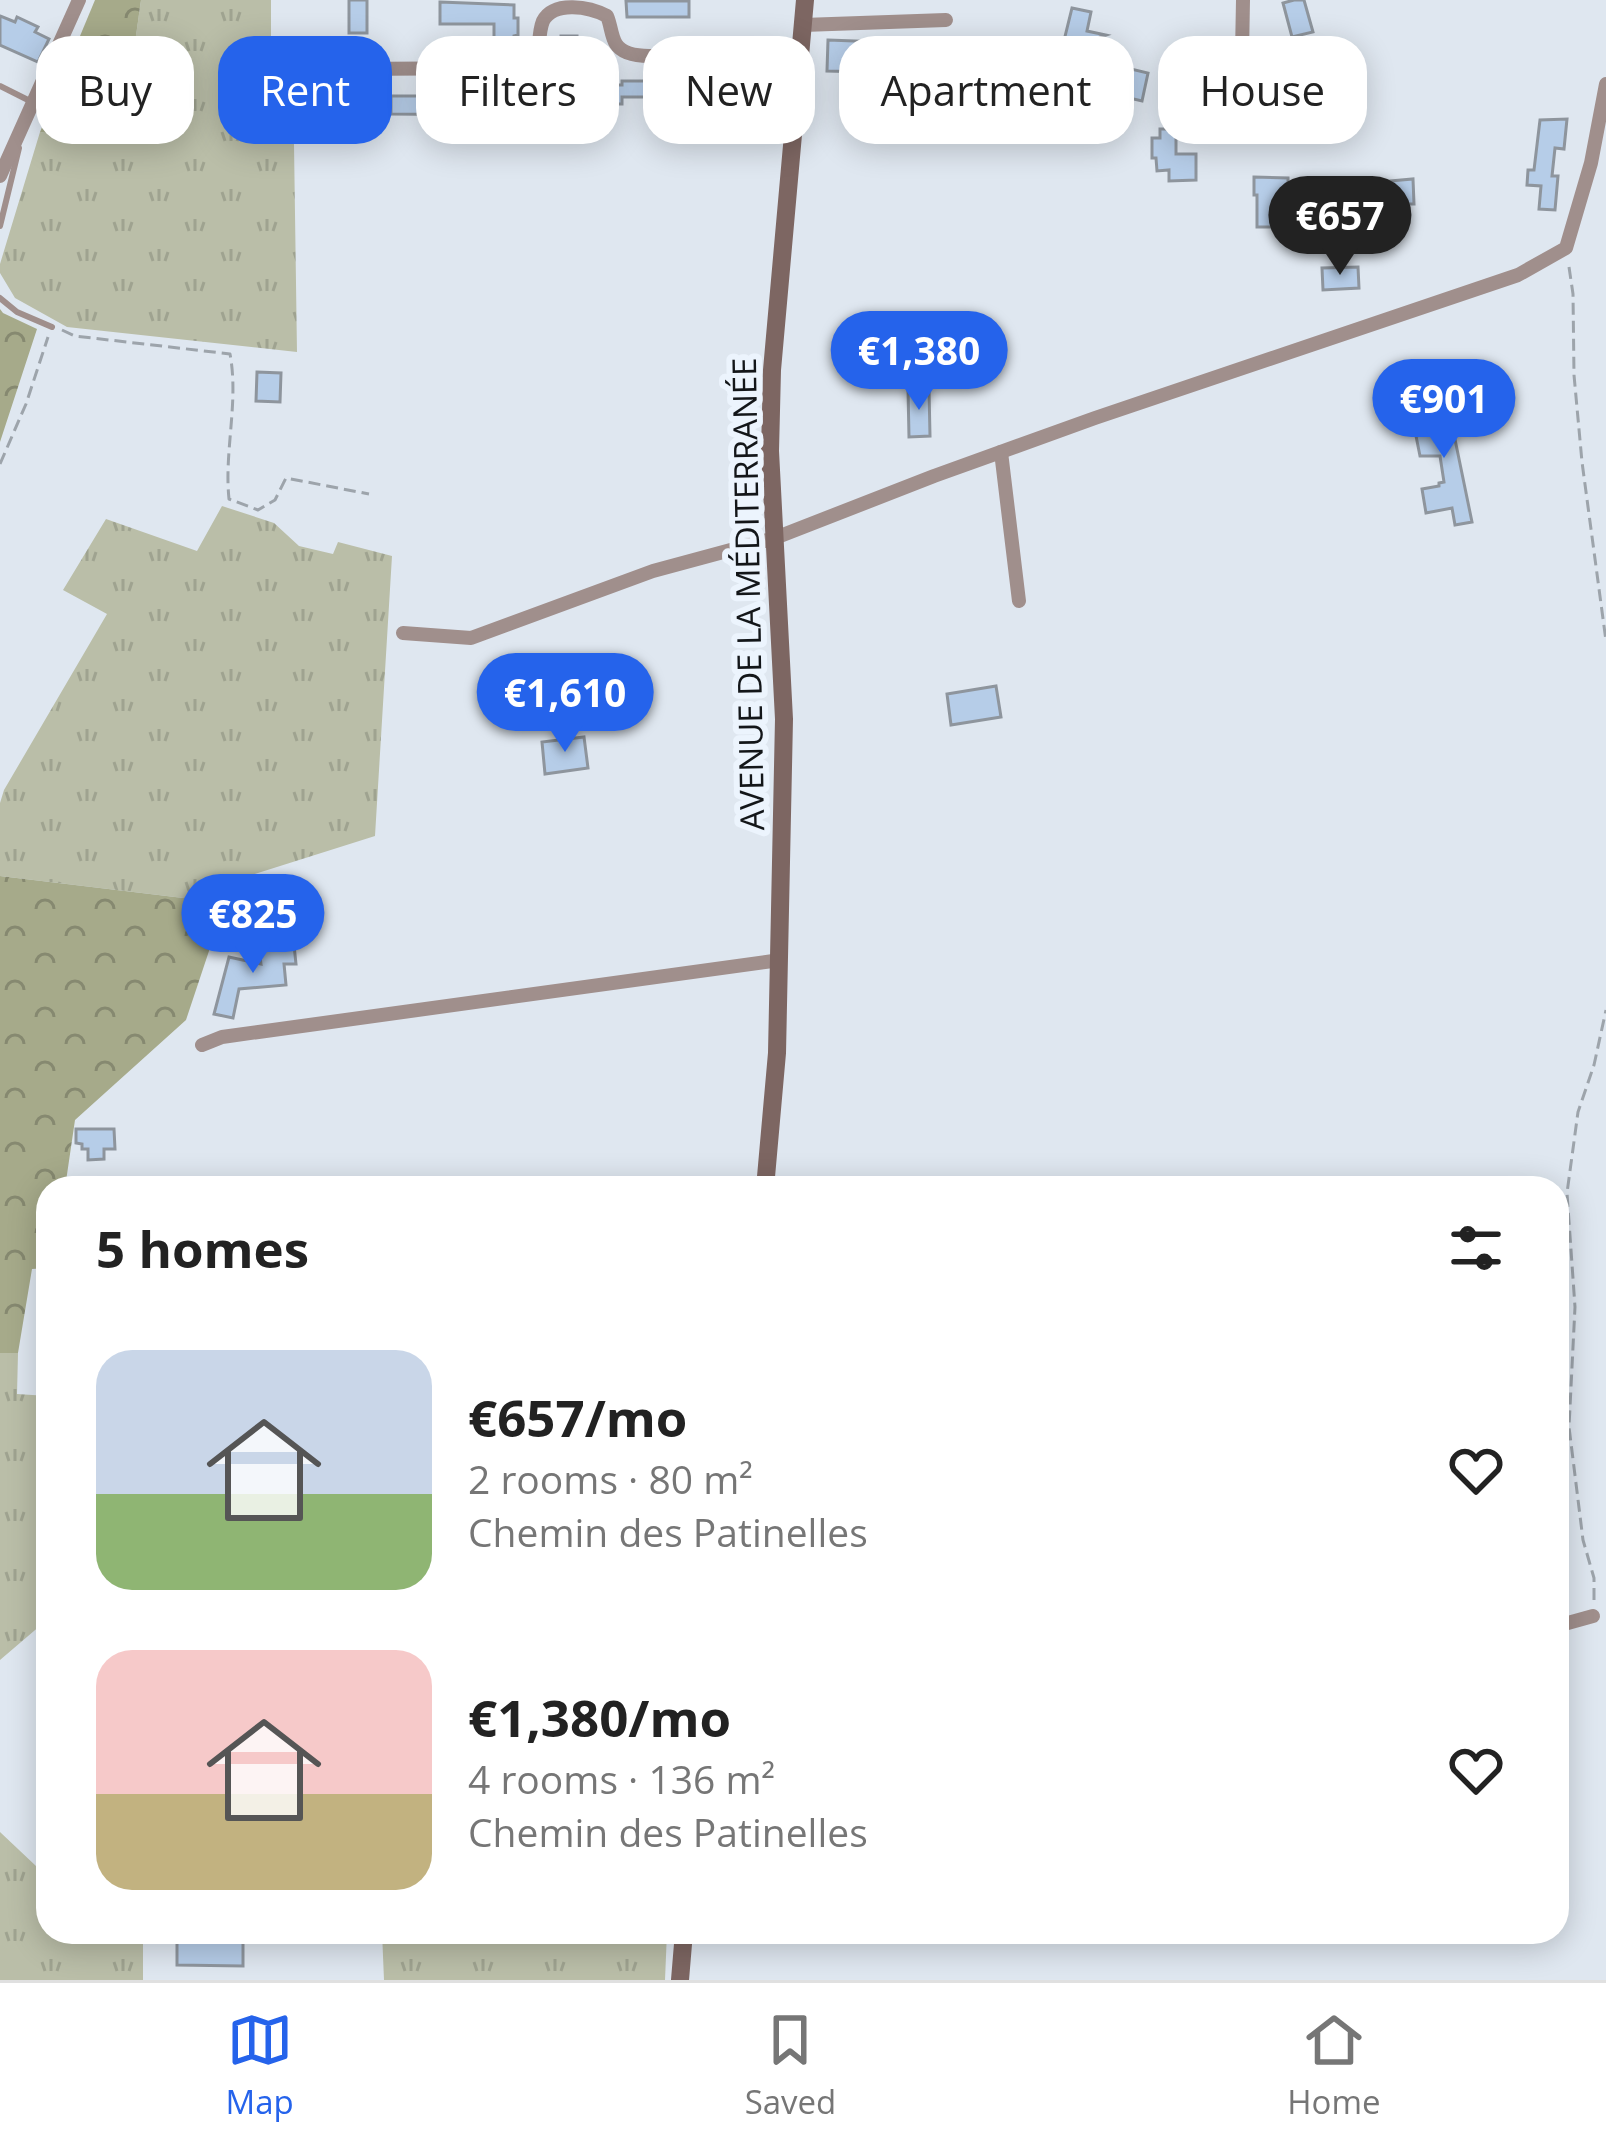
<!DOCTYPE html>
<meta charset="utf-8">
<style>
body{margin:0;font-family:"Open Sans",sans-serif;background:#f6f6f6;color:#222;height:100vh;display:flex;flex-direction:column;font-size:45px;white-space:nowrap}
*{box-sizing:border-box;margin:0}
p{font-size:39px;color:#767676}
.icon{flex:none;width:66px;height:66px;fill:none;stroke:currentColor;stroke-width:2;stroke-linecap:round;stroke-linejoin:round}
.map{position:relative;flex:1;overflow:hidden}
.details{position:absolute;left:36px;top:1176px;width:1533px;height:768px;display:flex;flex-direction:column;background:#fff;border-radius:36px;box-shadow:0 6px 30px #0003}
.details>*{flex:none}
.top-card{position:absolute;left:36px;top:36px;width:1536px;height:108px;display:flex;gap:24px}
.price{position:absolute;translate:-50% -102px;padding:0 27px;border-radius:42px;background:#2563eb;color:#fff;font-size:39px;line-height:78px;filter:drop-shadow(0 3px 6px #0008)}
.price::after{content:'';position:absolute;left:50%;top:72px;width:36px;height:27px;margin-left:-18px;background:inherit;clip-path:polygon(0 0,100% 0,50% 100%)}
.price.on{background:#222;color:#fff}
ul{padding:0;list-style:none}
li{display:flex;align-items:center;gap:36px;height:300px;padding:0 60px}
li span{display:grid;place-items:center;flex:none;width:336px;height:240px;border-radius:36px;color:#555}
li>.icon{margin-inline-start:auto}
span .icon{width:144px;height:144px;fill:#fffc;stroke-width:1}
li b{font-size:51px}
h2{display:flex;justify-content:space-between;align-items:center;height:144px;padding:0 60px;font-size:51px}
.pill{padding:0 42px;border-radius:36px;background:#fff;box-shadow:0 6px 30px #0003;font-size:42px;line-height:108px}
.pill.on{background:#2563eb;color:#fff}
.menu{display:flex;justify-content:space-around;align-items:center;height:168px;border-top:3px solid #e0e0e0;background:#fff;font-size:33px;color:#767676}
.menu a{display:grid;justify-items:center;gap:6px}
.menu .on{color:#2563eb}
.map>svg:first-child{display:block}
</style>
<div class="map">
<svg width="1606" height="1980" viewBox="0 0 1606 1980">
<defs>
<pattern id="grass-tufts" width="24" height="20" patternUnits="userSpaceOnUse" patternTransform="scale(3)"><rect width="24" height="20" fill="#babea8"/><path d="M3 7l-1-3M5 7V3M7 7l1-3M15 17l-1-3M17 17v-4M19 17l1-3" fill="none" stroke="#9fa390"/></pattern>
<pattern id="forest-crowns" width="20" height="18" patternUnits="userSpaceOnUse" patternTransform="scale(3)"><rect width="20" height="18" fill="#a6aa8a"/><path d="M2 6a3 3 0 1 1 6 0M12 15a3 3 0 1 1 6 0" fill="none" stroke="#868970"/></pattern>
</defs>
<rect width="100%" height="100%" fill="#dfe7f0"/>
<g fill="url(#grass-tufts)">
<path d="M 141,0 L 271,0 L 271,143 L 294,144 L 297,352 L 67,327 L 15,298 L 0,273 L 0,264 L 40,132 L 121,142 Z"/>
<path d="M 222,506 L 274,523 L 299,546 L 333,554 L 338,542 L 392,556 L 375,836 L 236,880 L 225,903 L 0,876 L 0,803 L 4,790 L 107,614 L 63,590 L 106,519 L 197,551 Z"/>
<path d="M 0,1353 L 18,1353 L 17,1394 L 48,1396 L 48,1619 L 0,1660 Z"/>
<path d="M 0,1832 L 36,1866 L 48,1865 L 48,1932 L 143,1932 L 143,1980 L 0,1980 Z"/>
<path d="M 382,1932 L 667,1932 L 665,1980 L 384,1980 Z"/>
</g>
<g fill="url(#forest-crowns)">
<path d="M 95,0 L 141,0 L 121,143 L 40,132 Z"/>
<path d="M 0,309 L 3,313 L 37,329 L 0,442 Z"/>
<path d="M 0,876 L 225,903 L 186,1020 L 75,1120 L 65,1188 L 48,1188 L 48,1268 L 32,1269 L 18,1353 L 0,1353 Z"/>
</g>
<g fill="#b6cde8" stroke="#8e959d" stroke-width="3">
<rect x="349" y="0" width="18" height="33"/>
<path d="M 1294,0 L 1304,0 L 1313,32 L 1292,37 L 1283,3 Z"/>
<path d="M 626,1 L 689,1 L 689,17 L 627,17 Z"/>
<path d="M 440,2 L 514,5 L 514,18 L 518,18 L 518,35 L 514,36 L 514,49 L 494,49 L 494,24 L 440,24 Z"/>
<path d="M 1072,8 L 1091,12 L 1087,31 L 1106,35 L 1085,42 L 1102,69 L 1126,75 L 1127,68 L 1148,73 L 1142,101 L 1087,88 L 1085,97 L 1059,91 L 1066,63 L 1059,61 Z"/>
<path d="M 0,16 L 15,22 L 17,17 L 38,27 L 35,32 L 49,39 L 38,62 L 0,45 Z"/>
<path d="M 561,36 L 577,36 L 577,52 L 586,52 L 585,85 L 622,85 L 622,81 L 666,81 L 666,95 L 702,95 L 702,77 L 728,77 L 729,102 L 741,102 L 741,125 L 735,125 L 735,129 L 665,129 L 664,97 L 622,97 L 622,104 L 561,104 L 561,113 L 524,116 L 524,121 L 503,121 L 503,115 L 391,114 L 391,96 L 456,96 L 456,91 L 560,94 L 560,85 L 571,85 L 571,57 L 561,57 Z"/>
<path d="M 828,40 L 908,43 L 983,41 L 983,50 L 986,50 L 986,76 L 891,76 L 891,84 L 885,84 L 881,118 L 866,118 L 868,72 L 827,71 Z"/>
<rect x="294" y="43" width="20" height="29"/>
<path d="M 1184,63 L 1208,63 L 1208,75 L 1220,75 L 1220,92 L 1184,92 Z"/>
<path d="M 1567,119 L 1564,149 L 1555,148 L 1552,176 L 1558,176 L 1555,210 L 1539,209 L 1541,186 L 1527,185 L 1528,170 L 1534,170 L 1540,120 Z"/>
<path d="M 1160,129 L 1176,129 L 1176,154 L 1196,154 L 1196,180 L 1169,181 L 1169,170 L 1157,171 L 1156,158 L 1152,158 L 1152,138 L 1160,138 Z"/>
<path d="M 1254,177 L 1288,178 L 1288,196 L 1280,195 L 1279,227 L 1257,227 L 1257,195 L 1254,195 Z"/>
<path d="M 1413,179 L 1414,204 L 1379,204 L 1378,182 Z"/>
<path d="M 1358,267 L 1359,288 L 1323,290 L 1322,268 Z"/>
<path d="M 908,345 L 946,345 L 947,361 L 909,362 Z"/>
<path d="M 257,372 L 281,373 L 280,402 L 256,401 Z"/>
<path d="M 1444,386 L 1472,522 L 1455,525 L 1452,508 L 1426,513 L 1422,489 L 1439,486 L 1439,483 L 1444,482 L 1440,456 L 1420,456 L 1416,436 L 1436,432 L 1425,390 Z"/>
<path d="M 908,389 L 929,389 L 930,436 L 909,437 Z"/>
<path d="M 996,686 L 1001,717 L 951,725 L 947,694 Z"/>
<path d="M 584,737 L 588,768 L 545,774 L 542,742 Z"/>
<path d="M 294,945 L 296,964 L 284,964 L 286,985 L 239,989 L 233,1018 L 214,1014 L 229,957 L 261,964 L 259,949 Z"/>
<path d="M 76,1129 L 114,1129 L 115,1149 L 104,1149 L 104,1159 L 88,1160 L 88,1149 L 82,1149 L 82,1144 L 76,1143 Z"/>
<path d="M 177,1932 L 243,1932 L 243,1966 L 177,1965 Z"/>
</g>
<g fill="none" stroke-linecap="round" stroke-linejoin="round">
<g stroke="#9da4ab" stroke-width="3" stroke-dasharray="12 6" stroke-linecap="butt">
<path d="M 1569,267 L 1573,294 L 1574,375 L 1582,462 L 1606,641"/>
<path d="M 62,330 L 75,336 L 230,354 C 239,402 224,451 229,499 L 258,510 L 275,500 L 286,478 L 369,494"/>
<path d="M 0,464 L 26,404 L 48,337"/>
<path d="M 1594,1600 L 1594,1578 L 1583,1540 L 1569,1427 L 1575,1307 L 1567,1193 L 1578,1112 L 1594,1065 L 1606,1010"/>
</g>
<g stroke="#a08f8c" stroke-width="6">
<path d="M 0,86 L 32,102"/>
<path d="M 0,226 L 19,148"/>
<path d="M 0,298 L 17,312 L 52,327"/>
</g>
<g stroke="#a08f8c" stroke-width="14">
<path d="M 803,25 L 946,20"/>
<path d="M 346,69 L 519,68 L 537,60 C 540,48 538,33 543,21 C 554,0 590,7 607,16 C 611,25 611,36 616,44 C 628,63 675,55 693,49 L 800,53"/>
<path d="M 1241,108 L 1243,0"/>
<path d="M 0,176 L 79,0"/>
<path d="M 1001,452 L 1019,601"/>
<path d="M 403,633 L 471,638 L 653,571 L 775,538 L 934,476 L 1095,418 L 1518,275 L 1566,248 L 1591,163 L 1606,84"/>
<path d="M 202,1045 L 222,1037 L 780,960"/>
<path d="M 1557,1626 L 1593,1616"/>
</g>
<g stroke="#7d6662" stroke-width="18">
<path d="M 765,1188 L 777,1053 L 784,719 L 770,451 L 772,370 L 805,0"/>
<path d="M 680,1980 L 684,1932"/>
</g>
</g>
<g text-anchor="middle" stroke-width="12" stroke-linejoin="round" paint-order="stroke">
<g font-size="33" fill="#131619" stroke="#ecf4fd">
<text transform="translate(748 594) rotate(-91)" y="12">AVENUE DE LA MÉDITERRANÉE</text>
</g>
</g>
</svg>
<b class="price on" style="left:1340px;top:278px">€657</b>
<b class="price" style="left:919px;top:413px">€1,380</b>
<b class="price" style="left:1444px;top:461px">€901</b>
<b class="price" style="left:565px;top:755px">€1,610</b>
<b class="price" style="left:253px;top:976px">€825</b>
<div class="top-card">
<a class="pill">Buy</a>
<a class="pill on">Rent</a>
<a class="pill">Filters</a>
<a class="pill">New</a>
<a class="pill">Apartment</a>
<a class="pill">House</a>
</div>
<section class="details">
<h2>5 homes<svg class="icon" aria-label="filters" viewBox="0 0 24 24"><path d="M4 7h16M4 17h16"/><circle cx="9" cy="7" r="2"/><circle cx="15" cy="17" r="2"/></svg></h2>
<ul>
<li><span style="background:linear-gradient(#c9d6e8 60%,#8fb573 0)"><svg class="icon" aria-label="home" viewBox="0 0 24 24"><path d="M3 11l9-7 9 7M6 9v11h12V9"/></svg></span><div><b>€657/mo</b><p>2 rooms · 80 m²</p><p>Chemin des Patinelles</p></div><svg class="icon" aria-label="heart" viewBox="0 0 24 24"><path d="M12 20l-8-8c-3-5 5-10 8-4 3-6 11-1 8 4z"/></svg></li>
<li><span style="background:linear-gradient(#f6c9c9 60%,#c2b280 0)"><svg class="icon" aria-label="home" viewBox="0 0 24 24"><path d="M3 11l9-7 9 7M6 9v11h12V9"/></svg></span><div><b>€1,380/mo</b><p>4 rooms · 136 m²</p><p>Chemin des Patinelles</p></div><svg class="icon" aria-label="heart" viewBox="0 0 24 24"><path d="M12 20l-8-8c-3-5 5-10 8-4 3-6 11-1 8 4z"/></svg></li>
</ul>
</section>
</div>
<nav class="menu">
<a class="on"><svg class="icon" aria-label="map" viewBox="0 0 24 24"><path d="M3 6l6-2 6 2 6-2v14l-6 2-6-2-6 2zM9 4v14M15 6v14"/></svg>Map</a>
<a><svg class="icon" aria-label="saved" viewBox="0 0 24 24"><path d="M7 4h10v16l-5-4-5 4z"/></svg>Saved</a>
<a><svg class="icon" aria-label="home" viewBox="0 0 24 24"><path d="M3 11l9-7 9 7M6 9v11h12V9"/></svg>Home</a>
</nav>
